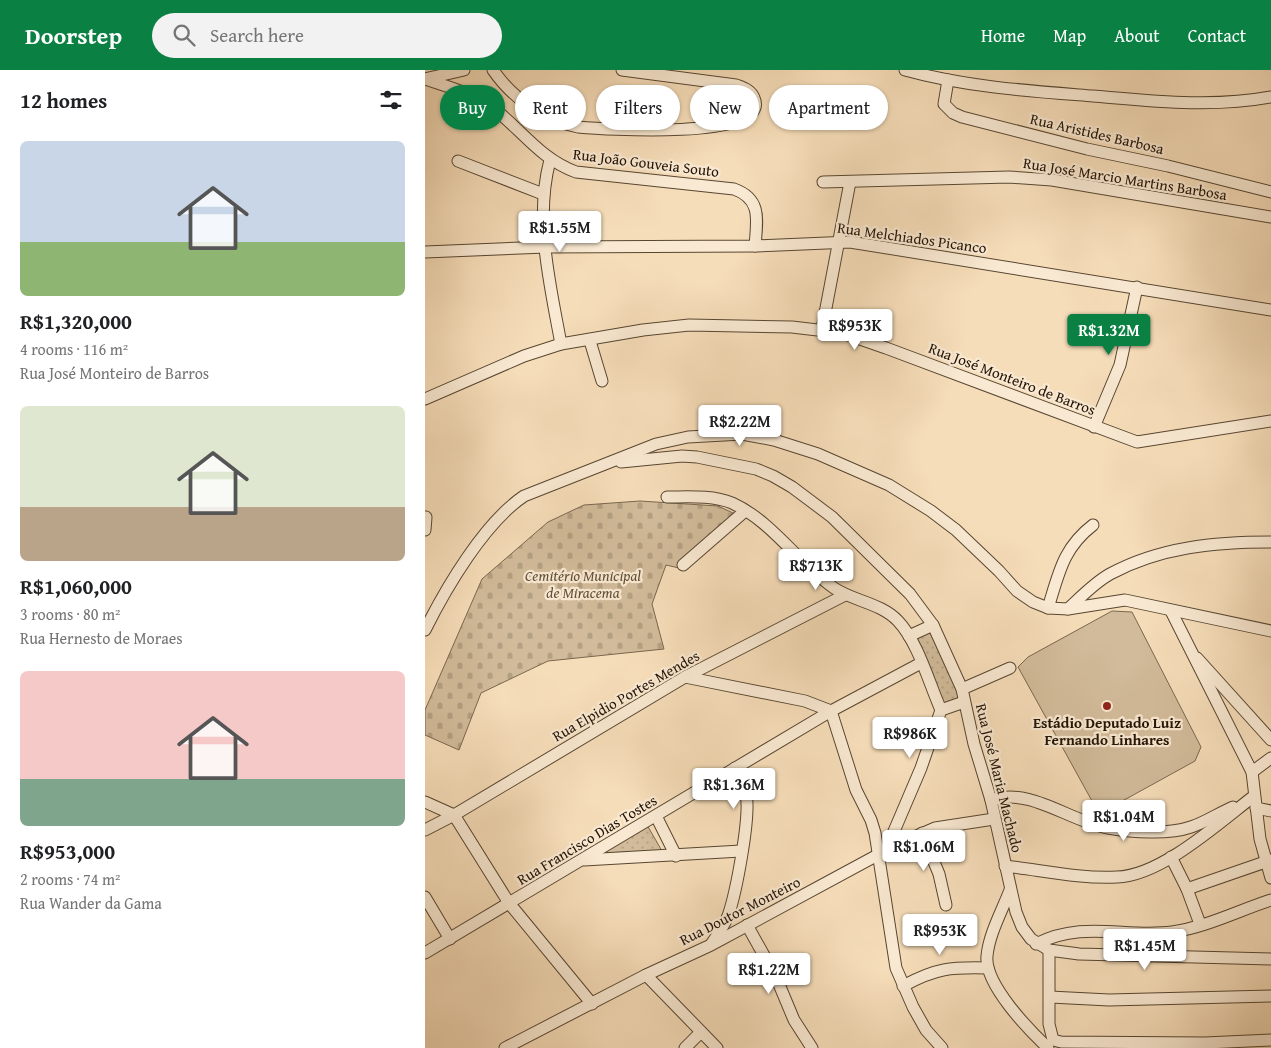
<!DOCTYPE html>
<meta charset="utf-8">
<style>
body{margin:0;font-family:"Gentium Book Plus",serif;background:#f2f2f2;color:#202124;height:100vh;display:flex;flex-direction:column;font-size:19px;white-space:nowrap}
*{box-sizing:border-box;margin:0}
p{font-size:16px;color:#757577}
.icon{flex:none;width:28px;height:28px;fill:none;stroke:currentColor;stroke-width:2;stroke-linecap:round;stroke-linejoin:round}
.map{position:relative;flex:1;overflow:hidden}
.side{display:flex;flex-direction:column;background:#fff;width:425px}
.side>*{flex:none}
.guide{position:absolute;left:15px;top:15px;width:475px;height:45px;display:flex;gap:10px}
.price{position:absolute;translate:-50% -42px;padding:0 11px;border-radius:5px;background:#fff;color:#222;font-size:16px;line-height:32px;filter:drop-shadow(0 1px 2px #0008)}
.price::after{content:'';position:absolute;left:50%;top:30px;width:15px;height:11px;margin-left:-8px;background:inherit;clip-path:polygon(0 0,100% 0,50% 100%)}
.price.active{background:#0b8043;color:#fff}
ul{padding:0;list-style:none}
li{display:grid;align-content:center;gap:10px;height:265px;padding:0 20px}
li span{display:grid;place-items:center;height:155px;border-radius:8px;color:#555}
li>.icon{margin-inline-start:auto}
span .icon{width:90px;height:90px;fill:#fffc;stroke-width:1}
li b{font-size:21px}
h2{display:flex;justify-content:space-between;align-items:center;height:60px;padding:0 20px;font-size:21px}
.tag{padding:0 18px;border-radius:22px;background:#fff;box-shadow:0 1px 4px #0004;font-size:18px;line-height:45px}
.tag.active{background:#0b8043;color:#fff}
header{display:flex;align-items:center;gap:30px;box-sizing:border-box;height:70px;padding:0 25px;background:#0b8043;color:#fff}
header strong{font-size:24px}
nav{display:flex;gap:28px;margin-inline-start:auto;font-size:18px}
.search{width:350px;height:45px;background:#f2f2f2;display:flex;align-items:center;gap:12px;box-sizing:border-box;padding:0 18px;border-radius:28px;color:#757577;font-size:19px}
main{display:flex;flex:1;min-height:0}
.map>svg:first-child{display:block}
</style>
<header>
<strong>Doorstep</strong>
<div class="search"><svg class="icon" aria-label="search" viewBox="0 0 24 24"><circle cx="10" cy="10" r="6"/><path d="M15 15l6 6"/></svg>Search here</div>
<nav><a>Home</a><a>Map</a><a>About</a><a>Contact</a></nav>
</header>
<main>
<section class="side">
<h2>12 homes<svg class="icon" aria-label="filters" viewBox="0 0 24 24"><path d="M4 7h16M4 17h16"/><circle cx="9" cy="7" r="2"/><circle cx="15" cy="17" r="2"/></svg></h2>
<ul>
<li><span style="background:linear-gradient(#c9d6e8 65%,#8fb573 0)"><svg class="icon" aria-label="home" viewBox="0 0 24 24"><path d="M3 11l9-7 9 7M6 9v11h12V9"/></svg></span><div><b>R$1,320,000</b><p>4 rooms · 116 m²</p><p>Rua José Monteiro de Barros</p></div></li>
<li><span style="background:linear-gradient(#dfe7d0 65%,#b9a48a 0)"><svg class="icon" aria-label="home" viewBox="0 0 24 24"><path d="M3 11l9-7 9 7M6 9v11h12V9"/></svg></span><div><b>R$1,060,000</b><p>3 rooms · 80 m²</p><p>Rua Hernesto de Moraes</p></div></li>
<li><span style="background:linear-gradient(#f6c9c9 70%,#7fa58c 0)"><svg class="icon" aria-label="home" viewBox="0 0 24 24"><path d="M3 11l9-7 9 7M6 9v11h12V9"/></svg></span><div><b>R$953,000</b><p>2 rooms · 74 m²</p><p>Rua Wander da Gama</p></div></li>
</ul>
</section>
<div class="map">
<svg width="846" height="978" viewBox="0 0 846 978">
<defs>
<pattern id="cemetery-stones" width="16" height="16" patternUnits="userSpaceOnUse" patternTransform="scale(1.25)"><rect width="16" height="16" fill="#d2bb9a"/><path d="M2 7V4a2 2 0 0 1 4 0v3zM10 15v-3a2 2 0 0 1 4 0v3z" fill="#b4a083"/></pattern>
<pattern id="park-dots" width="8" height="8" patternUnits="userSpaceOnUse" patternTransform="scale(1.25)"><rect width="8" height="8" fill="#d2bb9a"/><path d="M2 2h.1M6 6h.1" fill="none" stroke="#b4a083" stroke-width="1.8" stroke-linecap="round"/></pattern>
</defs>
<rect width="100%" height="100%" fill="#f6ddb9"/>
<filter id="stains"><feTurbulence type="fractalNoise" baseFrequency=".004" numOctaves="4"/><feColorMatrix values="0 0 0 0 .2 0 0 0 0 .09 0 0 0 0 .02 0 0 0 .5 -.17"/></filter>
<radialGradient id="worn" r=".72"><stop offset=".6" stop-color="#630" stop-opacity="0"/><stop offset="1" stop-color="#630" stop-opacity=".3"/></radialGradient>
<path fill="#d2bb9a" stroke="#7a674f" d="M 687,541 L 707,542 L 776,677 L 770,691 L 681,740 L 667,731 L 593,597 L 603,587 Z"/>
<path fill="url(#cemetery-stones)" stroke="#7a674f" d="M 215,431 L 293,436 L 308,443 L 254,498 L 241,495 L 227,534 L 239,579 L 123,591 L 56,623 L 34,680 L 0,665 L 0,640 L 57,509 L 123,452 L 159,435 Z"/>
<g fill="url(#park-dots)" stroke="#7a674f">
<path d="M 506,557 L 535,629 L 513,636 L 486,567 Z"/>
<path d="M 222,755 L 237,781 L 177,783 Z"/>
</g>
<g fill="none" stroke-linecap="round" stroke-linejoin="round">
<defs>
<g id="minor">
<path d="M 68,0 C 88,29 119,50 153,57 C 175,59 348,71 329,28 C 326,20 319,18 311,15 L 197,0"/>
<path d="M 480,0 C 541,17 605,21 668,26 C 727,31 787,38 846,27"/>
<path d="M 0,9 C 23,17 47,23 67,37 C 96,59 115,89 151,102 L 309,119 C 337,129 332,150 330,176"/>
<path d="M 0,9 L 39,0"/>
<path d="M 523,10 L 519,34 L 528,43 L 537,47 L 662,79 L 743,96 L 846,122"/>
<path d="M 125,90 C 109,150 125,214 136,274"/>
<path d="M 33,91 L 118,124"/>
<path d="M 398,112 L 584,107 L 627,110 L 846,147"/>
<path d="M 0,182 L 121,177 L 330,176 L 425,172 L 846,240"/>
<path d="M 397,259 L 425,112"/>
<path d="M 165,271 L 177,311"/>
<path d="M 0,329 L 99,286 L 136,274 L 218,260 L 264,255 L 367,257 L 418,263 L 461,278 L 712,372 L 846,351"/>
<path d="M 669,357 L 695,295 L 712,217"/>
<path d="M 196,392 L 257,386 L 272,387 L 331,399 L 348,406 L 367,417 L 407,447 L 485,524 L 508,555 L 537,619 L 549,674 L 566,730 L 591,842 L 597,857 L 606,869 L 624,880 L 654,884 L 846,889"/>
<path d="M 242,427 C 263,427 287,425 307,433 C 347,451 373,493 409,518 C 428,531 456,533 473,551 C 493,572 504,613 516,640"/>
<path d="M 0,460 L 1,447"/>
<path d="M 258,495 L 320,441"/>
<path d="M 623,538 C 634,503 638,478 668,455"/>
<path d="M 643,539 C 656,527 669,513 685,504 C 735,477 790,472 846,472"/>
<path d="M 746,541 L 827,702 L 835,769 L 846,808"/>
<path d="M 0,560 C 21,518 59,453 99,426 L 231,374 L 263,367 L 317,364 L 349,370 L 393,384 L 464,415 L 506,441 L 531,460 L 574,501 L 592,521 L 608,532 L 623,538 L 643,539 L 700,530 L 846,561"/>
<path d="M 484,566 L 508,555"/>
<path d="M 772,588 L 846,670"/>
<path d="M 260,607 L 380,631 L 406,641 L 431,720 L 446,750 L 450,763 L 471,898 L 488,937 L 501,960 L 517,978"/>
<path d="M 537,619 L 585,598"/>
<path d="M 827,702 L 846,688"/>
<path d="M 566,730 C 606,717 643,751 683,758 C 707,762 743,765 766,757 C 781,752 794,743 808,737"/>
<path d="M 0,732 L 29,745 L 84,833 L 167,934"/>
<path d="M 831,738 L 846,741"/>
<path d="M 231,746 L 251,786"/>
<path d="M 0,760 L 29,745 L 260,607 L 420,525"/>
<path d="M 497,763 L 514,804 L 521,835"/>
<path d="M 461,780 L 496,698 L 516,640 L 539,632"/>
<path d="M 746,787 L 762,819 L 775,854"/>
<path d="M 159,790 L 316,781"/>
<path d="M 580,796 C 616,800 655,809 692,807 C 736,806 795,752 829,726"/>
<path d="M 762,819 L 846,790"/>
<path d="M 585,820 C 577,841 564,864 562,886 C 559,914 604,960 623,978"/>
<path d="M 0,827 L 25,869"/>
<path d="M 322,855 L 351,907 L 369,950 L 387,978"/>
<path d="M 287,873 C 293,864 299,856 303,846 C 311,823 326,746 321,723 C 319,714 314,706 310,698"/>
<path d="M 611,874 C 658,850 699,868 747,862 C 779,858 815,840 846,830"/>
<path d="M 624,880 L 624,954 L 628,970 L 636,972 L 780,973 L 846,970"/>
<path d="M 0,883 L 406,641 L 496,593"/>
<path d="M 221,905 L 292,978"/>
<path d="M 478,916 C 511,898 526,897 563,898"/>
<path d="M 625,927 L 684,930 L 846,926"/>
<path d="M 80,978 L 221,905 L 286,875 L 473,774 L 510,758 L 569,749"/>
<path d="M 260,978 L 276,962"/>
</g>
</defs>
<use href="#minor" stroke="#584631" stroke-width="13"/>
<use href="#minor" stroke="#f9e9d2" stroke-width="11"/>
</g>
<circle fill="#8f2418" stroke="#f9e9d2" stroke-width="2" cx="682" cy="636" r="5"/>
<g text-anchor="middle" stroke-width="4.5" stroke-linejoin="round" paint-order="stroke">
<g font-size="15" fill="#231304" stroke="#f9e9d2">
<text transform="translate(672 64) rotate(13)" y="5">Rua Aristides Barbosa</text>
<text transform="translate(221 93) rotate(7)" y="5">Rua João Gouveia Souto</text>
<text transform="translate(700 109) rotate(9)" y="5">Rua José Marcio Martins Barbosa</text>
<text transform="translate(487 168) rotate(8)" y="5">Rua Melchiados Picanco</text>
<text transform="translate(587 309) rotate(21)" y="5">Rua José Monteiro de Barros</text>
<text transform="translate(201 626) rotate(-30)" y="5">Rua Elpidio Portes Mendes</text>
<text transform="translate(574 708) rotate(76)" y="5">Rua José Maria Machado</text>
<text transform="translate(162 770) rotate(-31)" y="5">Rua Francisco Dias Tostes</text>
<text transform="translate(315 841) rotate(-27)" y="5">Rua Doutor Monteiro</text>
</g>
<g font-size="15" font-style="italic" fill="#604e38" stroke="#f9e9d2">
<text x="158" y="511">Cemitério Municipal<tspan x="158" dy="17">de Miracema</tspan></text>
</g>
<g font-size="15" font-weight="bold" fill="#231304" stroke="#f9e9d2">
<text x="682" y="658">Estádio Deputado Luiz<tspan x="682" dy="17">Fernando Linhares</tspan></text>
</g>
</g>
<rect width="100%" height="100%" filter="url(#stains)"/>
<rect width="100%" height="100%" fill="url(#worn)"/>
</svg>
<b class="price" style="left:135px;top:183px">R$1.55M</b>
<b class="price" style="left:430px;top:281px">R$953K</b>
<b class="price active" style="left:684px;top:286px">R$1.32M</b>
<b class="price" style="left:315px;top:377px">R$2.22M</b>
<b class="price" style="left:391px;top:521px">R$713K</b>
<b class="price" style="left:485px;top:689px">R$986K</b>
<b class="price" style="left:309px;top:740px">R$1.36M</b>
<b class="price" style="left:699px;top:772px">R$1.04M</b>
<b class="price" style="left:499px;top:802px">R$1.06M</b>
<b class="price" style="left:515px;top:886px">R$953K</b>
<b class="price" style="left:720px;top:901px">R$1.45M</b>
<b class="price" style="left:344px;top:925px">R$1.22M</b>
<div class="guide">
<a class="tag active">Buy</a>
<a class="tag">Rent</a>
<a class="tag">Filters</a>
<a class="tag">New</a>
<a class="tag">Apartment</a>
</div>
</div>
</main>
